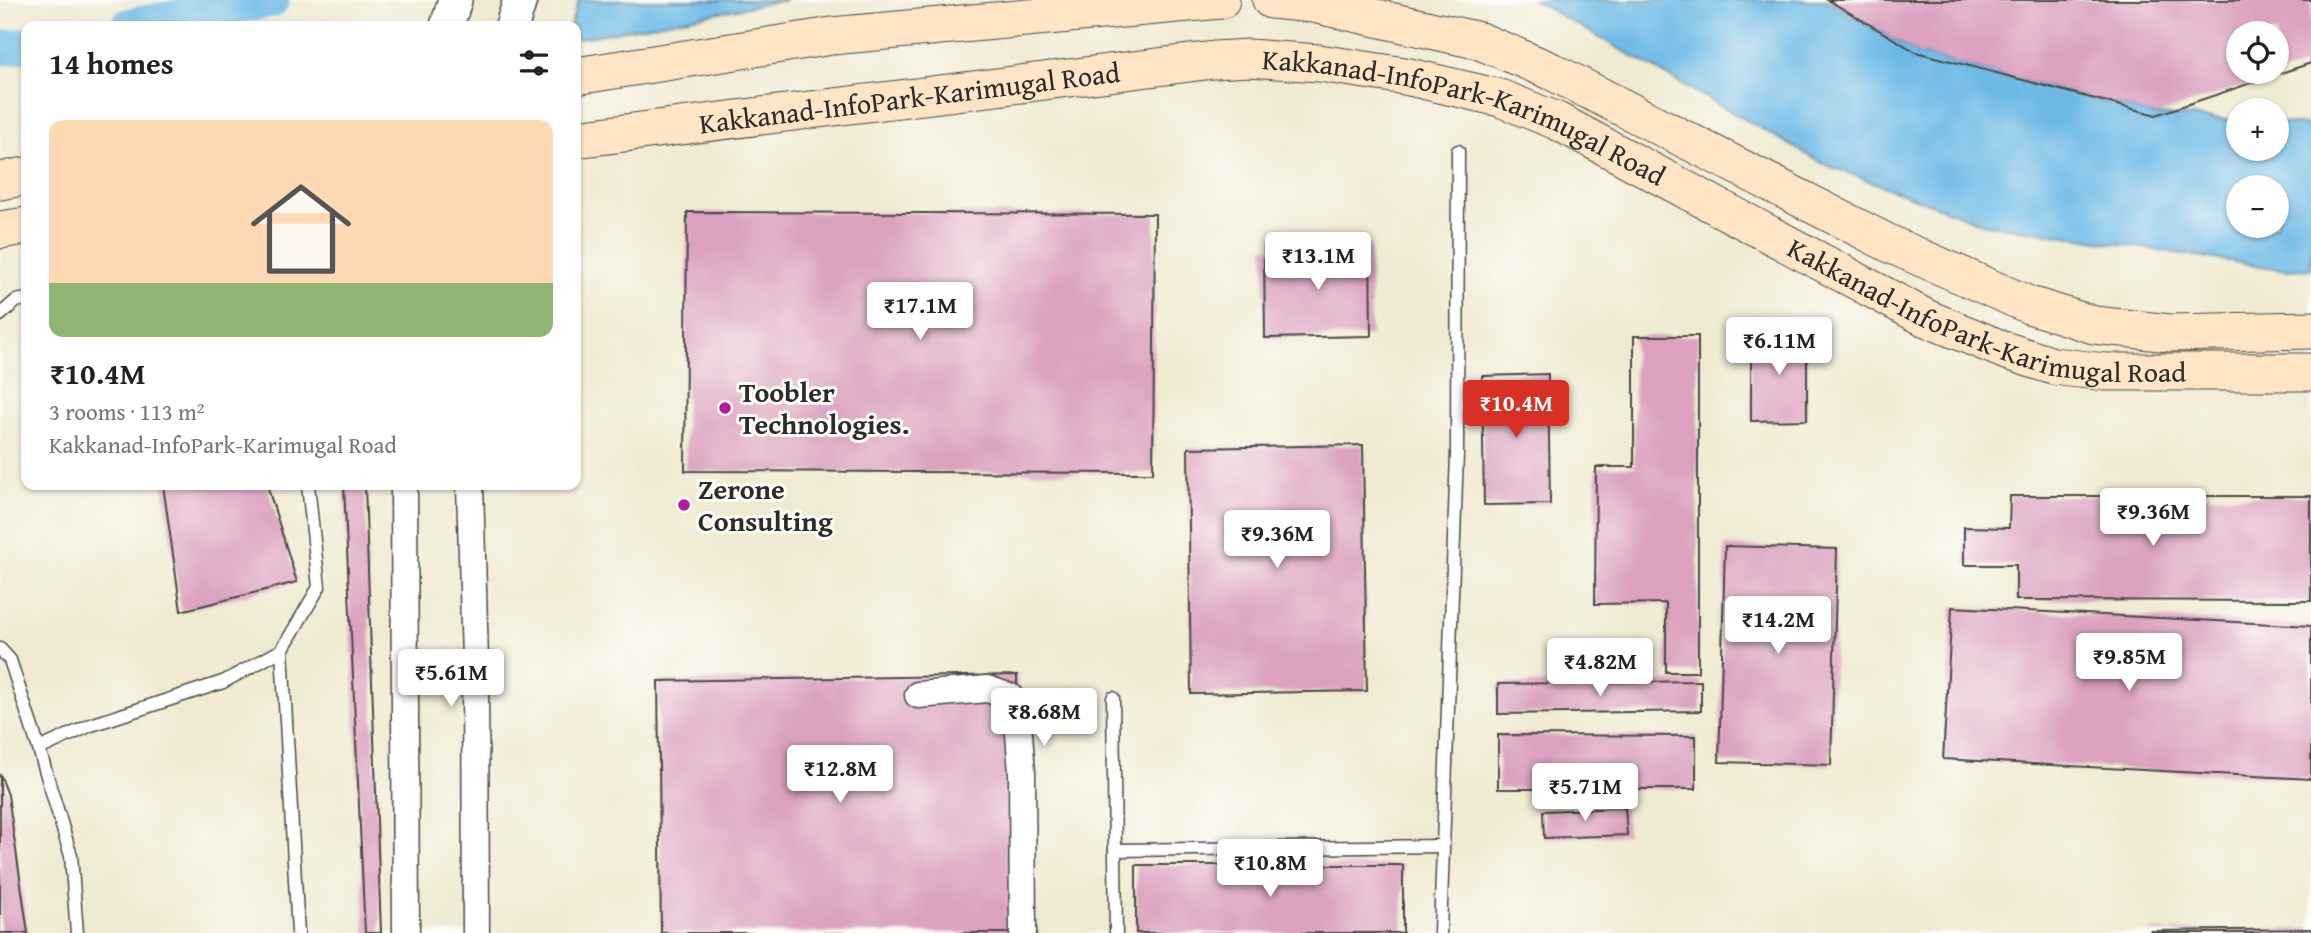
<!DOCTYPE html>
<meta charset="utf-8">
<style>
body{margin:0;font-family:"Gentium Book Plus",serif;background:#f2f2f2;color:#202124;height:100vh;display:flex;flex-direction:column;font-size:26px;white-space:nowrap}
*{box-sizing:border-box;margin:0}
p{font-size:23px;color:#757577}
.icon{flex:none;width:38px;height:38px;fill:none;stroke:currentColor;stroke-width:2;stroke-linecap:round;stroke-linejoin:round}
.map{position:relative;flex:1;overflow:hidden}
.sheet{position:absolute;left:21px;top:21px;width:560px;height:469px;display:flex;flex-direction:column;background:#fff;border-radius:14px;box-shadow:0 2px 5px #0004}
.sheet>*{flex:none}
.fabs{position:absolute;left:2226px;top:21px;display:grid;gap:14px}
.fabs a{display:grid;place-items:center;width:63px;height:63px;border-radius:50%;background:#fff;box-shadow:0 2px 5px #0004;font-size:35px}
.price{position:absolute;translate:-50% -60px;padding:0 16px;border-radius:7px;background:#fff;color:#222;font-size:23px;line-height:46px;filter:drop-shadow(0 2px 4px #0008)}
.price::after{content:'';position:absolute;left:50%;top:42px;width:21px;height:16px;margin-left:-10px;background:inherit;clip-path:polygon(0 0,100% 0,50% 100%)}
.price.active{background:#d93025;color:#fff}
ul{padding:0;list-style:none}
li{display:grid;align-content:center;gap:14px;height:371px;padding:0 28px}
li+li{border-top:2px solid #e0e0e0}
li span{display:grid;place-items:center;height:217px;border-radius:14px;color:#555}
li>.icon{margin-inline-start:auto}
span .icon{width:126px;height:126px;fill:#fffc;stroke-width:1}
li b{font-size:30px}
h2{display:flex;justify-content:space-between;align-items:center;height:84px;padding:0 28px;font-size:30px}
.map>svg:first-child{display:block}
</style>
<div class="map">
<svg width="2311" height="933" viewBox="0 0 2311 933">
<rect width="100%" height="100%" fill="#fdfcf7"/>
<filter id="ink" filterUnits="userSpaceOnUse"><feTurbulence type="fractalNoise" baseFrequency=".0143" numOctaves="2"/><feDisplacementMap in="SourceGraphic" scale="14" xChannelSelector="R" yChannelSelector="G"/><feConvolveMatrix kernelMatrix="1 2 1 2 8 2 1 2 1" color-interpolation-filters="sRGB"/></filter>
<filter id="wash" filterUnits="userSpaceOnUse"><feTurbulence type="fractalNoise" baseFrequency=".00686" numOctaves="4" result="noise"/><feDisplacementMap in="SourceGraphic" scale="28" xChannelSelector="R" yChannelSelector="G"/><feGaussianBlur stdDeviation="1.57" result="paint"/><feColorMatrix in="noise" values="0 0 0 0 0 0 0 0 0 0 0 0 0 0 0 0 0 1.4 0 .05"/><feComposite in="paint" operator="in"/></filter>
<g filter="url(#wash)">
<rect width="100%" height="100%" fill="#efead1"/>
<g fill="#6db9e6" stroke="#4c7288" stroke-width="2" fill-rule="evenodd">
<path d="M 579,0 L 786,0 L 576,39 L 576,26 L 570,26 Z"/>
<path d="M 1533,0 L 1828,0 L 1916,52 L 2156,115 L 2238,120 L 2238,149 L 2277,149 L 2277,123 L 2311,125 L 2311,269 L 2287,270 L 1981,223 L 1824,164 ZM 2238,187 L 2277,187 L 2277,226 L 2238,226 Z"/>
</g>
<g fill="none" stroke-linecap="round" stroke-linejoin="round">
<g stroke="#6db9e6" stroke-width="35">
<path d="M 128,26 L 272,0"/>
<path d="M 0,48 L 26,45"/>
</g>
</g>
<g id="blocks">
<g fill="#dba1bf" fill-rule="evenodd">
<path d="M 1828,0 L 2311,0 L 2311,63 L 2156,115 L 1916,52 ZM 2238,33 L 2277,33 L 2277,72 L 2238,72 Z"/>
<path d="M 687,212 L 1155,214 L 1153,473 L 685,471 Z"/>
<path d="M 1370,245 L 1371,336 L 1265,338 L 1264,247 Z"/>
<path d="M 1807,334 L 1807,420 L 1751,421 L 1751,335 Z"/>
<path d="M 1634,336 L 1698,336 L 1698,672 L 1666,672 L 1666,603 L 1595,604 L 1596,467 L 1634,467 Z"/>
<path d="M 1548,374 L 1550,504 L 1484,505 L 1482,376 Z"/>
<path d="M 1363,445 L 1367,691 L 1191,694 L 1188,448 Z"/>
<path d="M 163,485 L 267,485 L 297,582 L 181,611 Z"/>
<path d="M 344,485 L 365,485 L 381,933 L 365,933 Z"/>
<path d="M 2010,496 L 2311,496 L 2311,601 L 2016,600 L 2016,565 L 1964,565 L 1964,527 L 2009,528 Z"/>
<path d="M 1725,546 L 1837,549 L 1831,765 L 1719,762 Z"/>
<path d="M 1952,607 L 2311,626 L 2311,779 L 1943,759 Z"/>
<path d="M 1017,675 L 1020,933 L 661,933 L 658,681 Z"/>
<path d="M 1701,681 L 1701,711 L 1498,714 L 1498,684 Z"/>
<path d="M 1498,735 L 1696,736 L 1696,789 L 1498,789 Z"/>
<path d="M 0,774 L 8,795 L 28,933 L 0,933 Z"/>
<path d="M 1625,808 L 1627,835 L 1544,838 L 1543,811 Z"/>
<rect x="1136" y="865" width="267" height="68"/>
<path d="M 2311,929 L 2311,933 L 2150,933 L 2150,931 Z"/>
</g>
</g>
</g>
<g filter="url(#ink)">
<use href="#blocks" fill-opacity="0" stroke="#484844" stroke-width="2"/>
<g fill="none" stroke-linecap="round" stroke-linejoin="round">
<defs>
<g id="service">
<path d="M 0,315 L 16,301 L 26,299"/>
<path d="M 0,649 L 10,660 L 39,749 L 91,725 L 223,682 L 282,650 L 319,587 L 308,485"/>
<path d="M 282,650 L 298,933"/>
<path d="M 1113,698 L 1116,933"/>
<path d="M 39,749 L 71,856 L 77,933"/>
<path d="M 1115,850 L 1443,846"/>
<path d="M 1440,933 L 1457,453 L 1458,151"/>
</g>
<g id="minor">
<path d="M 404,485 L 406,933"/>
<path d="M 470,485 L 475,660 L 476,933"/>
<path d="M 918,695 L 987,689 L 1011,697 L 1019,734 L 1022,772 L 1023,933"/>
</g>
<g id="tertiary">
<path d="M 447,26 L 455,0"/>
<path d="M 512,26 L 520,0"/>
</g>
<g id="secondary">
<path d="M 1271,0 L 1313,4 L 1480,41 L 1551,71 L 1892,245 L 2029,305 L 2094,325 L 2170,333 L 2311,330"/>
<path d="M 576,76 L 832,36 L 1221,0"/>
<path id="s1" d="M 576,139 L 1214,60 L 1249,58 L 1319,63 L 1405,76 L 1500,98 L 1557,121 L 1926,318 L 2004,350 L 2053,366 L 2105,372 L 2311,372"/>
<path d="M 0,181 L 26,176"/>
<path d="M 0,230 L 26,226"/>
</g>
</defs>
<use href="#service" stroke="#484844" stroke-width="15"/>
<use href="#minor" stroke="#484844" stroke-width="29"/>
<use href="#tertiary" stroke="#484844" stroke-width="36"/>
<use href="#secondary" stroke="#484844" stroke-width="39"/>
<use href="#service" stroke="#fff" stroke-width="12"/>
<use href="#minor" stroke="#fff" stroke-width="26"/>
<use href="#tertiary" stroke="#fff" stroke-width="33"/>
<use href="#secondary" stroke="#fde5c5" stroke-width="37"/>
</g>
</g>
<g fill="#b5179e" stroke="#fdfcf7" stroke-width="2.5">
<circle cx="725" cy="408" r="7"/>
<circle cx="684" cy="505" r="7"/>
</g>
<g text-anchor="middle" stroke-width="6" stroke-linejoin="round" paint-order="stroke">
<g font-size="28" fill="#2b2b2b" stroke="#fdfcf7">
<text dy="10" stroke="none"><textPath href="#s1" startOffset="336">Kakkanad-InfoPark-Karimugal Road</textPath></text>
<text dy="10" stroke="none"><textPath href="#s1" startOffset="903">Kakkanad-InfoPark-Karimugal Road</textPath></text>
<text dy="10" stroke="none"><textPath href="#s1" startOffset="1470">Kakkanad-InfoPark-Karimugal Road</textPath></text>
</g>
<g font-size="28" font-weight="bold" fill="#2b2b2b" stroke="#fdfcf7" text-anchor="start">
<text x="739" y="402">Toobler<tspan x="739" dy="32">Technologies.</tspan></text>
<text x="698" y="499">Zerone<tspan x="698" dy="32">Consulting</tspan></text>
</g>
</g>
</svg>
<div class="fabs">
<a><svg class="icon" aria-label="locate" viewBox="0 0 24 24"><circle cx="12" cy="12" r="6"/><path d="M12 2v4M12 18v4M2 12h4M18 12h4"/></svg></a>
<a>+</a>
<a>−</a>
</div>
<b class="price" style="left:1318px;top:292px">₹13.1M</b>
<b class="price" style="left:920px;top:342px">₹17.1M</b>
<b class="price" style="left:1779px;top:377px">₹6.11M</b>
<b class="price active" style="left:1516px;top:440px">₹10.4M</b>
<b class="price" style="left:2153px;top:548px">₹9.36M</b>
<b class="price" style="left:1277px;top:570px">₹9.36M</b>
<b class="price" style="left:1778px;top:656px">₹14.2M</b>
<b class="price" style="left:2129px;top:693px">₹9.85M</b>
<b class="price" style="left:1600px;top:698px">₹4.82M</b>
<b class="price" style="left:451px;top:709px">₹5.61M</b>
<b class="price" style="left:1044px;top:748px">₹8.68M</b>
<b class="price" style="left:840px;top:805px">₹12.8M</b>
<b class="price" style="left:1585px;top:823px">₹5.71M</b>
<b class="price" style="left:1270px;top:899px">₹10.8M</b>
<section class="sheet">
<h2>14 homes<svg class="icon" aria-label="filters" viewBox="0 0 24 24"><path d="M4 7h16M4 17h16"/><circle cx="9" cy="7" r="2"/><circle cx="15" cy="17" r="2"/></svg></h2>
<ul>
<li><span style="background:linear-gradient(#ffd9b3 75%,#8fb573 0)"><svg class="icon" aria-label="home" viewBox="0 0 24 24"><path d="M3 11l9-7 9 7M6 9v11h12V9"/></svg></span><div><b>₹10.4M</b><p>3 rooms · 113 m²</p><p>Kakkanad-InfoPark-Karimugal Road</p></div></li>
</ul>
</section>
</div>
